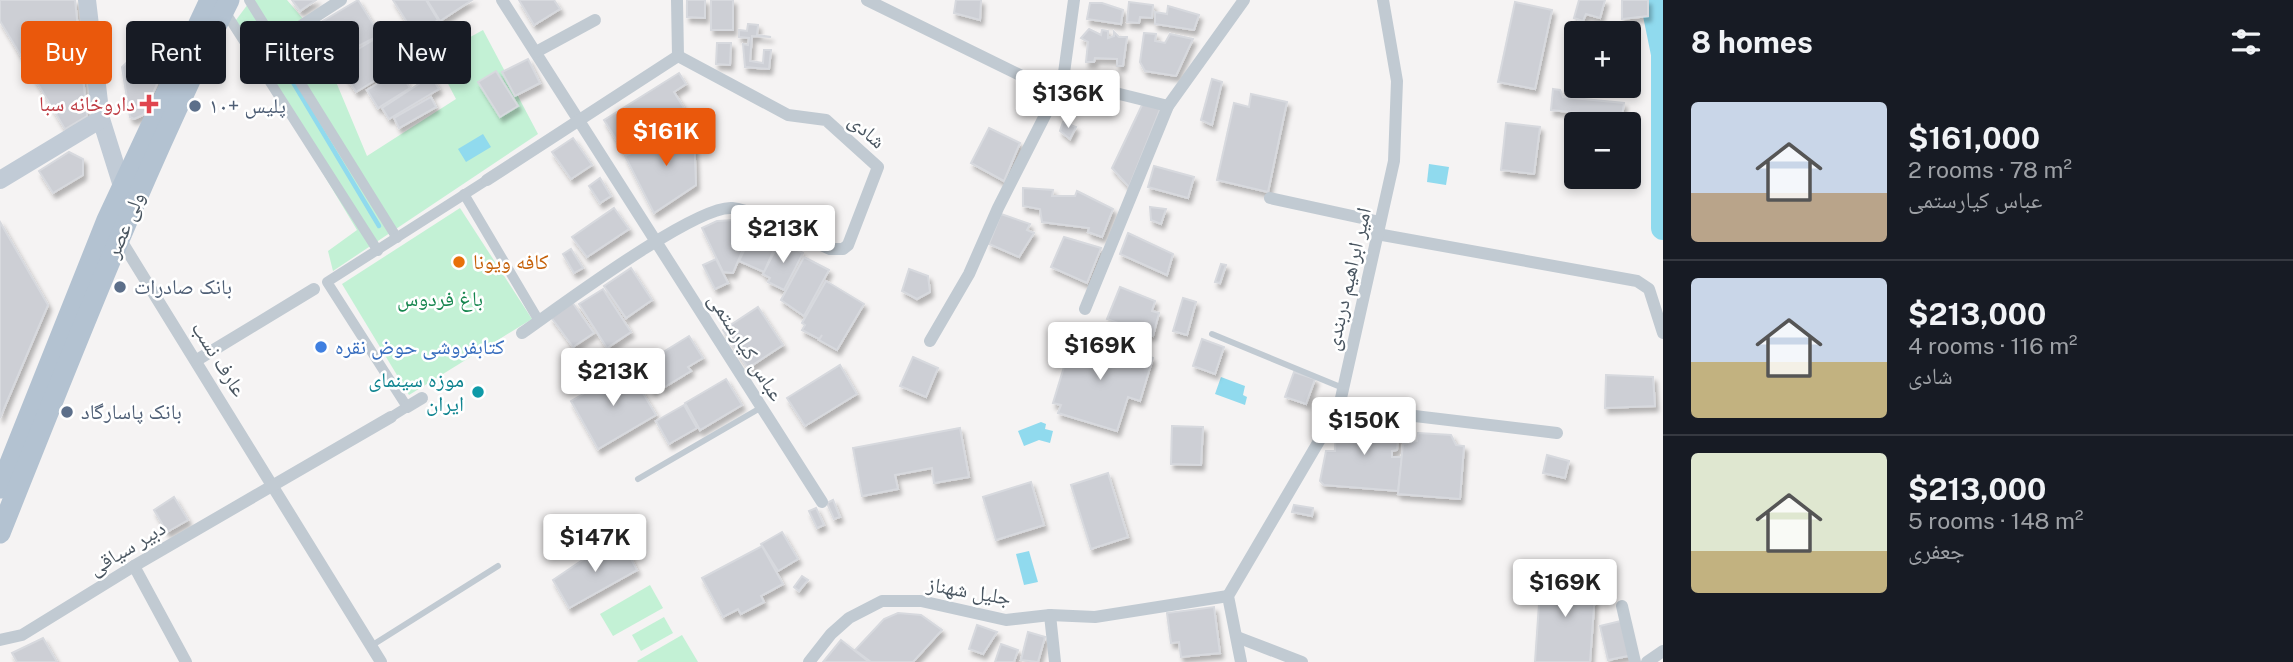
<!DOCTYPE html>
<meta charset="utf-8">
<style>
body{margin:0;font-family:"Public Sans","Noto Naskh Arabic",sans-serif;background:#242831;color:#f1f3f6;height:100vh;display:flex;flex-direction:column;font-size:26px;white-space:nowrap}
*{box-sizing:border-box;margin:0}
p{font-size:23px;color:#9ea1a6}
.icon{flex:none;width:38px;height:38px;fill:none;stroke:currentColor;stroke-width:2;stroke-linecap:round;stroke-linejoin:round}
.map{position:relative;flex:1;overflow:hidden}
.panel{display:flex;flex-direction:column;background:#171b24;width:630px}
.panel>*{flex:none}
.hud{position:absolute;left:21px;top:21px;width:665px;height:63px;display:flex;gap:14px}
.tools{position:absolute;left:1564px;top:21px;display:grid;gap:14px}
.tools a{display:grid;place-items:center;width:77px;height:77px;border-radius:7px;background:#171b24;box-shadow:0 4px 10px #0003;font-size:35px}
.price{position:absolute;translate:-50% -60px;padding:0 16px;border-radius:7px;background:#fff;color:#222;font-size:23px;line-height:46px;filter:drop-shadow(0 2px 4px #0008)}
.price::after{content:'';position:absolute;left:50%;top:42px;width:21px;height:16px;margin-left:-10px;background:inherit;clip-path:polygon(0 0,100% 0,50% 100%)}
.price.active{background:#ea580c;color:#fff}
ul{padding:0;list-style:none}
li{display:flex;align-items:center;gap:21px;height:175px;padding:0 28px}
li+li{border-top:2px solid #363941}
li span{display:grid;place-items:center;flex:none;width:196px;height:140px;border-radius:7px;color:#555}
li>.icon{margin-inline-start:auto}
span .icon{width:84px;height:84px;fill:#fffc;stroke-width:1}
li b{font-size:30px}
h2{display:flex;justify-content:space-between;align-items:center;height:84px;padding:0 28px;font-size:30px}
.pill{padding:0 24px;border-radius:7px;background:#171b24;box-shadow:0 4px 10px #0003;font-size:24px;line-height:63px}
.pill.active{background:#ea580c;color:#fff}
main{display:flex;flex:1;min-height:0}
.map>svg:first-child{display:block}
</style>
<main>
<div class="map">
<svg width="1663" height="662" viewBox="0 0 1663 662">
<defs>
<filter id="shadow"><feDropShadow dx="3" dy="5" stdDeviation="2" flood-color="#0004"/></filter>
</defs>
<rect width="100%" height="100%" fill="#f5f3f3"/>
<g fill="#c3f1d5">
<path d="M 251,0 L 287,0 L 316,34 L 367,156 L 456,99 L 434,57 L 483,30 L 538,134 L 333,271 L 328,251 L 357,230 L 233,24 Z"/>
<path d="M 460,208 L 532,319 L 409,395 L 342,284 Z"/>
<path d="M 650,585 L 663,608 L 613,636 L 600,614 Z"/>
<path d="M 664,617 L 673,633 L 641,651 L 632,635 Z"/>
<path d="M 682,635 L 698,662 L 638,662 L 637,661 Z"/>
</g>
<g fill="#90daee">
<path d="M 483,134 L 491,147 L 466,162 L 458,149 Z"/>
<path d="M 1429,164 L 1449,167 L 1446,185 L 1427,182 Z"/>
<path d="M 1221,377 L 1245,386 L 1243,395 L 1247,397 L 1245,405 L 1215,394 Z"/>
<path d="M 1041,422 L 1046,424 L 1045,429 L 1053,431 L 1050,443 L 1039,440 L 1024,446 L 1018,431 Z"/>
<path d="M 1029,551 L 1038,582 L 1024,585 L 1016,554 Z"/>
</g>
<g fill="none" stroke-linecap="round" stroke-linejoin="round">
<path stroke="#90daee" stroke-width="4.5" d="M 273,49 L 379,226"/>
<path stroke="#90daee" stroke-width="24" d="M 1652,0 L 1663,54 L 1663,228"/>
</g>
<g fill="#cdcfd5" stroke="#d7d9de" stroke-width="2" filter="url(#shadow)">
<path d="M 0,0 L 75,0 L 87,116 L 65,129 L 0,21 Z"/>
<path d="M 292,0 L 316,0 L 300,11 Z"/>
<path d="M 358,0 L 380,35 L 341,55 L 321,22 Z"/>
<path d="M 393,0 L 426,0 L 438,20 L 415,35 Z"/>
<path d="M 427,0 L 472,0 L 440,21 Z"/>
<path d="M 519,0 L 554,0 L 560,9 L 534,25 Z"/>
<path d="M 687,0 L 705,0 L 705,18 L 687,17 Z"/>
<rect x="711" y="0" width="22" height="30"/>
<path d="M 956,0 L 981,0 L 980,20 L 954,13 Z"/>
<path d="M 1579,0 L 1605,0 L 1600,18 L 1586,14 L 1583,21 L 1574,18 Z"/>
<path d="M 1622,0 L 1648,0 L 1648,16 L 1622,19 Z"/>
<path d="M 1129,2 L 1153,5 L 1152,18 L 1140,17 L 1139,23 L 1127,22 Z"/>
<path d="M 1515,2 L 1552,10 L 1535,89 L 1498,82 Z"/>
<path d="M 1090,3 L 1102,3 L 1123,10 L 1121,24 L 1087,19 Z"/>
<path d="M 1168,6 L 1199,15 L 1194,30 L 1155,24 L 1155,12 L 1167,14 Z"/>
<path d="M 748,24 L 758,25 L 757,35 L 771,37 L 752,36 L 750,61 L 763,63 L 764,50 L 771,50 L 769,69 L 745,67 L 743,44 L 748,45 L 749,38 L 739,37 L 739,30 L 747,31 Z"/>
<path d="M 1089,29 L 1101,35 L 1102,30 L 1108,31 L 1108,38 L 1114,36 L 1114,32 L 1119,37 L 1127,37 L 1123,66 L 1117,66 L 1117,59 L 1095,58 L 1094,62 L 1086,62 L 1088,42 L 1081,38 Z"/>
<path d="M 1144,33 L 1156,34 L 1155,41 L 1165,43 L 1170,34 L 1193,39 L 1176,76 L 1145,71 L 1140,62 Z"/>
<path d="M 162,34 L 177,40 L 143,115 L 134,119 L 130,117 L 122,67 L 142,48 L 151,51 Z"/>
<path d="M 378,37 L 397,67 L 356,92 L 337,62 Z"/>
<path d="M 717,43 L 731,43 L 730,65 L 716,64 Z"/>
<path d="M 528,59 L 540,83 L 515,96 L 502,72 Z"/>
<path d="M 399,71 L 410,88 L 378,108 L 367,90 Z"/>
<path d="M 496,71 L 518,106 L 500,117 L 478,82 Z"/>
<path d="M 679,73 L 686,84 L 674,92 L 687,113 L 624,152 L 604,120 Z"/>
<path d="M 431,76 L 439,89 L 389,119 L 382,108 Z"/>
<path d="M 1212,79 L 1222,82 L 1212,125 L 1201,120 Z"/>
<path d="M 1553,89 L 1560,90 L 1563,97 L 1624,103 L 1622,117 L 1551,110 Z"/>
<path d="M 1251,94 L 1287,102 L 1268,192 L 1217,180 L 1234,103 L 1249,107 Z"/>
<path d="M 431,97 L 436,107 L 399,128 L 394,118 Z"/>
<path d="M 1143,103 L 1161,107 L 1129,187 L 1112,168 Z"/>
<path d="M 1568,115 L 1616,121 L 1615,124 L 1577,124 L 1577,138 L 1565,136 Z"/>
<path d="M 1063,122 L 1076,127 L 1070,139 L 1060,131 Z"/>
<path d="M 1506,123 L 1540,127 L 1534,174 L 1501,170 Z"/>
<path d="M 688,126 L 694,134 L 696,185 L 654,213 L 625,156 Z"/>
<path d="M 989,128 L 1020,143 L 1004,181 L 971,163 Z"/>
<path d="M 573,138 L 592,165 L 571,179 L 552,152 Z"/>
<path d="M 69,152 L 83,159 L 83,175 L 53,193 L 39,171 Z"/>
<path d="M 1154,166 L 1194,177 L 1188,198 L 1148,187 Z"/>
<path d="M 600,178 L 611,196 L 600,203 L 589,186 Z"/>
<path d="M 1023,188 L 1053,190 L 1052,196 L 1075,196 L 1077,191 L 1113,209 L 1102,237 L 1088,232 L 1089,228 L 1042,222 L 1040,209 L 1023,206 Z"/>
<path d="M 1150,207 L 1166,209 L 1161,224 L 1151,220 Z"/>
<path d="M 614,208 L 629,229 L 587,257 L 572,237 Z"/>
<path d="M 1001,214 L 1030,224 L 1027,230 L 1034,233 L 1019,257 L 989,244 Z"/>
<path d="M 734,220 L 752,228 L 733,273 L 723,272 L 702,228 L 717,221 Z"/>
<path d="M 0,222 L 48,305 L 0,418 Z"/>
<path d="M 753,232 L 777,243 L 764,272 L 739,261 Z"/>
<path d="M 1128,233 L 1173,254 L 1167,275 L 1120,254 Z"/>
<path d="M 1064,237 L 1101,248 L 1087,283 L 1051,267 Z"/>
<path d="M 780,241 L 803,253 L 784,290 L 768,282 L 770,278 L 763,274 Z"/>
<path d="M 571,249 L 583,268 L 574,273 L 563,254 Z"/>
<path d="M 804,257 L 829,270 L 804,316 L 781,300 Z"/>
<path d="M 716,259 L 728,283 L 715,289 L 703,265 Z"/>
<path d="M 1221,264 L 1226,265 L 1220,283 L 1215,282 Z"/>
<path d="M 631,268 L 652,300 L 626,318 L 604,286 Z"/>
<path d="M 909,269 L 928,276 L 930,292 L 917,299 L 902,291 Z"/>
<path d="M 826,281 L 864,304 L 837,350 L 819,340 L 822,335 L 819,339 L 802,330 L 805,325 L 802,323 Z"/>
<path d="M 1120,287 L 1155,301 L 1152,311 L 1159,313 L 1153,336 L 1107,319 Z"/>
<path d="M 603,289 L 631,332 L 607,348 L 579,304 Z"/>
<path d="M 1183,298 L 1196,302 L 1187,335 L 1173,331 Z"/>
<path d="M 572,302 L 594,333 L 573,347 L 551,317 Z"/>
<path d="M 758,307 L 783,345 L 748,368 L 723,330 Z"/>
<path d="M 1074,334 L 1153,358 L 1140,401 L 1128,397 L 1117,431 L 1058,413 L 1061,405 L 1053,403 Z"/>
<path d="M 689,336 L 703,358 L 688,367 L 691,371 L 663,388 L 660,385 L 653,390 L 645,377 L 641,380 L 630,363 L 643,355 L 647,362 Z"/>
<path d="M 1202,339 L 1224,347 L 1215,374 L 1193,366 Z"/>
<path d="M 913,357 L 938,368 L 926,397 L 900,386 Z"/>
<path d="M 840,365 L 857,394 L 805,426 L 787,398 Z"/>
<path d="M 628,368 L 656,415 L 598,449 L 571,401 Z"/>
<path d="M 1294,372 L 1315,379 L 1306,404 L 1285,397 Z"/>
<path d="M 1606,375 L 1653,377 L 1655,406 L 1605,408 Z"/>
<path d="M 726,379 L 742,405 L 700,430 L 685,403 Z"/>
<path d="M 684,405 L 697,428 L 669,444 L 656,421 Z"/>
<path d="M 1341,420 L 1395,424 L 1399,429 L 1397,450 L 1392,451 L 1392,457 L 1402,457 L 1398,491 L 1324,485 L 1320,481 L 1326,451 L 1335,451 L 1336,423 Z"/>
<path d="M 1172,426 L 1203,427 L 1201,465 L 1171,464 Z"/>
<path d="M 960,428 L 969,477 L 934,483 L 932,468 L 895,475 L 898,489 L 862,496 L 853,448 Z"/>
<path d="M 1418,433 L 1451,435 L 1456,445 L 1464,446 L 1460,499 L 1398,494 L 1403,444 L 1417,441 Z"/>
<path d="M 1547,455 L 1569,461 L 1565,478 L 1543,473 Z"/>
<path d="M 1108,473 L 1128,537 L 1091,549 L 1071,485 Z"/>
<path d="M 1031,482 L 1044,525 L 996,540 L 983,497 Z"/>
<path d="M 174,497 L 188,520 L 167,532 L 154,510 Z"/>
<path d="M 833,500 L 840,517 L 834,519 L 827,503 Z"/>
<path d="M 1294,505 L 1313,508 L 1312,516 L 1292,512 Z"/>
<path d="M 816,508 L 824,525 L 817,528 L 809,511 Z"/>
<path d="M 782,532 L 798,559 L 778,571 L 761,544 Z"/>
<path d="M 622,542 L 637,570 L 569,608 L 553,580 L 596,551 L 598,555 Z"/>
<path d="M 762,546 L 783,584 L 761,596 L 764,602 L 741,614 L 738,609 L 723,617 L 702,578 Z"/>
<path d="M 1541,575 L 1596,579 L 1590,662 L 1535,662 Z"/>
<path d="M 802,576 L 808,580 L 799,591 L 794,587 Z"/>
<path d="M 1214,607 L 1220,653 L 1181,657 L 1179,642 L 1171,643 L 1167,613 Z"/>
<path d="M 898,613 L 921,615 L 942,630 L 913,662 L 871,662 L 855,650 L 884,619 Z"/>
<path d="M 1625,620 L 1633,655 L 1608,660 L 1600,626 Z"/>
<path d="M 977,625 L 997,632 L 983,654 L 969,649 Z"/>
<path d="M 1028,632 L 1045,637 L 1038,662 L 1021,660 Z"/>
<path d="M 43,638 L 57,662 L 17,662 L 12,653 Z"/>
<path d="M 841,640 L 869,662 L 823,662 Z"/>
<path d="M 1001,644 L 1018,650 L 1014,662 L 995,662 Z"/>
</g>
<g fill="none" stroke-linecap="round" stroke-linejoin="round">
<g stroke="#c1cad2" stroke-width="6">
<path d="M 1212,334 L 1343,388"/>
<path d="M 638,479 L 762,407"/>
<path d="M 371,646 L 498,566"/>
</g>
<g stroke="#c1cad2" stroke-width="10">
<path d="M 249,0 L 397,238"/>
<path d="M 224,10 L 378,251"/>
<path d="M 464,194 L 539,321"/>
<path d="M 391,417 L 407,407 L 327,282 L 487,180"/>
</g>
<g stroke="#c1cad2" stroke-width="12">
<path d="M 502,0 L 822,502"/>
<path d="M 677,0 L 678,56"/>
<path d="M 867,0 L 1032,81 L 1063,80 L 1168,106"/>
<path d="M 301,26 L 341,0"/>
<path d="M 536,52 L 595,20"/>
<path d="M 487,180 L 678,56"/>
<path d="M 1270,198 L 1380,222"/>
<path d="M 117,234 L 381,662"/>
<path d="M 1377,234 L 1637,281 L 1649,289 L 1663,333"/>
<path d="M 1085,309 L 1168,106 L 1244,0"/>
<path d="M 522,333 C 558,308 695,205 732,208 C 757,211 805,238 830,249 L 843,249 L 848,245 L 878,167 L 826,120 L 788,115 L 678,56"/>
<path d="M 930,341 L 969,274 L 998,208 L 1063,80 L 1074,0"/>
<path d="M 197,360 L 314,289"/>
<path d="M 407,407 L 422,398"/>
<path d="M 1339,407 L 1557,433"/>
<path d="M 134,566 L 186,662"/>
<path d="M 1622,606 L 1635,662"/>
<path d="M 1050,615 L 1055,662"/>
<path d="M 1237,637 L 1302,662"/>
<path d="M 0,640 L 22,635 L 134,566 L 391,417"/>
<path d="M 809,662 L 831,634 L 849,618 L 882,601 L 921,601 L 1006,620 L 1050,615 L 1095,617 L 1228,596"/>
<path d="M 1241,662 L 1228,596 L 1339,407 L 1394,161 L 1397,81 L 1383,0"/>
<path d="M 1647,662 L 1663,651"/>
</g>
<g stroke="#c1cbd6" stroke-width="18">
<path d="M 87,0 L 101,119 L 122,186 L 130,191"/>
<path d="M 0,180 L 101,119"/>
</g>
<g stroke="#b3c2d1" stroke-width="21">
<path d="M 0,488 L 107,220 L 210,0"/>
<path d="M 0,533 C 72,353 142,173 229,0"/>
</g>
</g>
<path fill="#e0444e" stroke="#fff" stroke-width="2.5" d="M145.5 93.5h7v7h7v7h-7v7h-7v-7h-7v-7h7z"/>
<g fill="#5c6f8a" stroke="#fff" stroke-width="2.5">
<circle cx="195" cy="106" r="7"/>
<circle cx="120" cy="287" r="7"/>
<circle cx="67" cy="412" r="7"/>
</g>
<circle fill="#e8710a" stroke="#fff" stroke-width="2.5" cx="459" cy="262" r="7"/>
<circle fill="#3f7fe0" stroke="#fff" stroke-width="2.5" cx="321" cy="347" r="7"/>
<circle fill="#0f9aa8" stroke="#fff" stroke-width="2.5" cx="478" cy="392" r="7"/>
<g text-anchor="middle" stroke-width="5" stroke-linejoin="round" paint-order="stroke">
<g font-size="21" fill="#be3a42" stroke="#fff" text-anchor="end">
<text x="135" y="111">داروخانه سبا</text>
</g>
<g font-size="21" fill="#4e5e75" stroke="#fff" text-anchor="start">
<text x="209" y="113">پلیس +۱۰</text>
<text x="134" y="294">بانک صادرات</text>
<text x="81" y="419">بانک پاسارگاد</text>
</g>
<g font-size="21" fill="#4a5661" stroke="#fff">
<text transform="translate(867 131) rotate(42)" y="7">شادی</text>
<text transform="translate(125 225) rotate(-67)" y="7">ولی عصر</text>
<text transform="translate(1348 279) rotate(-77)" y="7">امیر ابراهیم دربندی</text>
<text transform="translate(746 347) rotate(58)" y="7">عباس کیارستمی</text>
<text transform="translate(219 359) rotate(58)" y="7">عارف نسب</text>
<text transform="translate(127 548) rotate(-31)" y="7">دبیر سیاقی</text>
<text transform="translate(969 591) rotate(10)" y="7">جلیل شهناز</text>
</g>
<g font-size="21" fill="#c56008" stroke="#fff" text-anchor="start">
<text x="473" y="269">کافه ویونا</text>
</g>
<g font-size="21" fill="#17864f" stroke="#fff">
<text x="440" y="306">باغ فردوس</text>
</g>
<g font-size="21" fill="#366cbe" stroke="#fff" text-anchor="start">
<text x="335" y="354">کتابفروشی حوض نقره</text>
</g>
<g font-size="21" fill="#0d838f" stroke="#fff" text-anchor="end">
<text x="464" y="387">موزه سینمای<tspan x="464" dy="24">ایران</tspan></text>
</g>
</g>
</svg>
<div class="tools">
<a>+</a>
<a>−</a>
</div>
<b class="price" style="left:1068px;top:130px">$136K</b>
<b class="price active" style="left:666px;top:168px">$161K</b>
<b class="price" style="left:783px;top:265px">$213K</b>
<b class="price" style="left:1100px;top:382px">$169K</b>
<b class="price" style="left:613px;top:408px">$213K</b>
<b class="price" style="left:1364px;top:457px">$150K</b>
<b class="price" style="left:595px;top:574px">$147K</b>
<b class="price" style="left:1565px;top:619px">$169K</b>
<div class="hud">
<a class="pill active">Buy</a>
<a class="pill">Rent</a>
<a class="pill">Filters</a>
<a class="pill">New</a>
</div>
</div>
<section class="panel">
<h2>8 homes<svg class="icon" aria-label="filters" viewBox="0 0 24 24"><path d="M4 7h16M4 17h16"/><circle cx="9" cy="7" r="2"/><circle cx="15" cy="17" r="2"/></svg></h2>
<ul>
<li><span style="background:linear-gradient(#c9d6e8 65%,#b9a48a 0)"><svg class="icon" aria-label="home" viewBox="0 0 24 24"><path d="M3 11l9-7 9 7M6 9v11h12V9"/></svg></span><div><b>$161,000</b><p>2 rooms · 78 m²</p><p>عباس کیارستمی</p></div></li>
<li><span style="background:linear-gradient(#c9d6e8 60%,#c2b280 0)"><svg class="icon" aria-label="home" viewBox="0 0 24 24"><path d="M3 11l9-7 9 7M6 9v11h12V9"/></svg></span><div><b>$213,000</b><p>4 rooms · 116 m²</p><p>شادی</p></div></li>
<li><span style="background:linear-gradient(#dfe7d0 70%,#c2b280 0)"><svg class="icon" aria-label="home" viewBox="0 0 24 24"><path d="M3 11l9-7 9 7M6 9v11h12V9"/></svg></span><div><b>$213,000</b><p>5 rooms · 148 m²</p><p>جعفری</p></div></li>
</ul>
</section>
</main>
